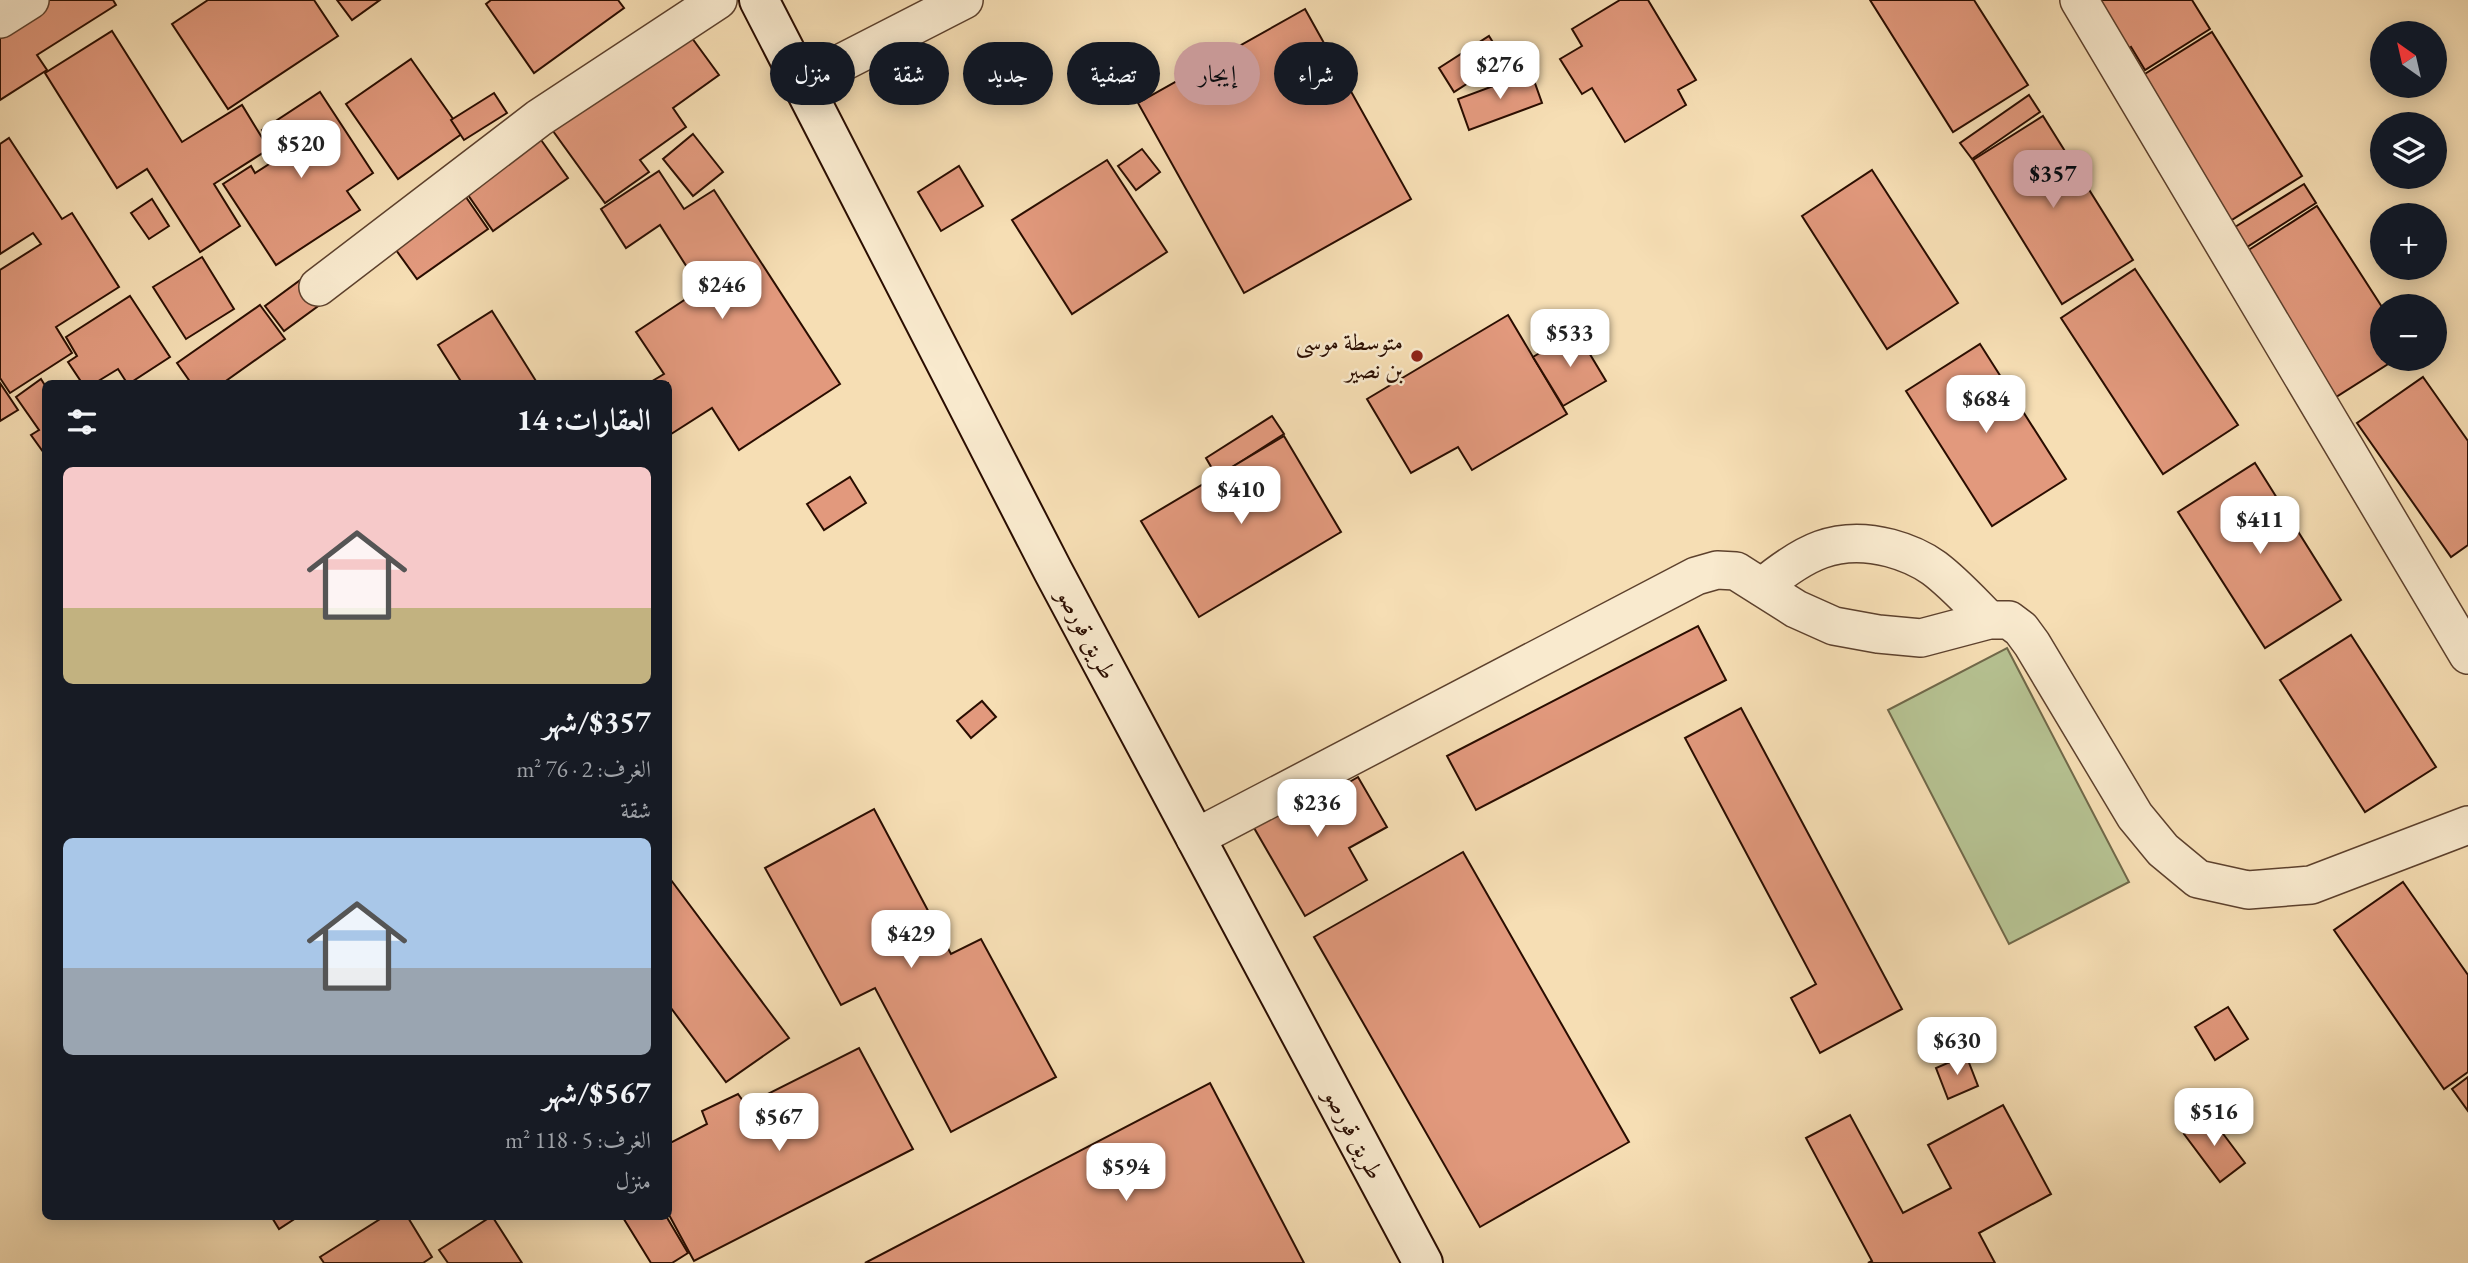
<!DOCTYPE html>
<html lang="ar">
<meta charset="utf-8">
<style>
body{margin:0;font-family:"EB Garamond",Amiri,serif;background:#242831;color:#f1f3f6;direction:rtl;height:100vh;display:flex;flex-direction:column;font-size:26px;white-space:nowrap}
*{box-sizing:border-box;margin:0}
p{font-size:23px;color:#9ea1a6}
.icon{flex:none;width:38px;height:38px;fill:none;stroke:currentColor;stroke-width:2;stroke-linecap:round;stroke-linejoin:round}
.map{position:relative;flex:1;overflow:hidden;direction:ltr}
.sheet{position:absolute;left:42px;top:380px;width:630px;height:840px;display:flex;flex-direction:column;background:#171b24;border-radius:10px;box-shadow:0 4px 18px #0003;direction:rtl}
.sheet>*{flex:none}
.banner{position:absolute;left:693px;top:42px;width:665px;height:63px;direction:rtl;display:flex;gap:14px}
.needle{width:46px;rotate:326deg}
.tools{position:absolute;left:2370px;top:21px;display:grid;gap:14px}
.tools a{display:grid;place-items:center;width:77px;height:77px;border-radius:50%;background:#171b24;box-shadow:0 4px 18px #0003;font-size:35px}
.price{position:absolute;translate:-50% -60px;padding:0 16px;border-radius:14px;background:#fff;color:#222;font-size:23px;line-height:46px;filter:drop-shadow(0 2px 4px #0008)}
.price::after{content:'';position:absolute;left:50%;top:42px;width:21px;height:16px;margin-left:-10px;background:inherit;clip-path:polygon(0 0,100% 0,50% 100%)}
.price.on{background:#c59692;color:#111}
ul{padding:0;list-style:none}
li{display:grid;align-content:center;gap:14px;height:371px;padding:0 21px}
li span{display:grid;place-items:center;height:217px;border-radius:10px;color:#555}
li>.icon{margin-inline-start:auto}
span .icon{width:126px;height:126px;fill:#fffc;stroke-width:1}
li b{font-size:30px}
h2{display:flex;justify-content:space-between;align-items:center;height:84px;padding:0 21px;font-size:30px}
.tag{padding:0 24px;border-radius:32px;background:#171b24;box-shadow:0 4px 18px #0003;font-size:24px;line-height:63px}
.tag.on{background:#c59692;color:#111}
.map>svg:first-child{display:block}
</style>
<div class="map">
<svg width="2468" height="1263" viewBox="0 0 2468 1263">
<rect width="100%" height="100%" fill="#f6deb4"/>
<filter id="stains"><feTurbulence type="fractalNoise" baseFrequency=".00286" numOctaves="4"/><feColorMatrix values="0 0 0 0 .2 0 0 0 0 .09 0 0 0 0 .02 0 0 0 .5 -.17"/></filter>
<radialGradient id="worn" r=".72"><stop offset=".6" stop-color="#630" stop-opacity="0"/><stop offset="1" stop-color="#630" stop-opacity=".3"/></radialGradient>
<path fill="#b6c292" stroke="#706849" stroke-width="2" d="M 2007,648 L 2129,882 L 2009,944 L 1888,710 Z"/>
<g fill="#e2997d" stroke="#2a0d00" stroke-width="2">
<path d="M 0,0 L 113,0 L 116,5 L 37,55 L 47,70 L 0,100 Z"/>
<path d="M 208,0 L 314,0 L 338,36 L 228,109 L 172,24 Z"/>
<path d="M 337,0 L 380,0 L 352,20 Z"/>
<path d="M 491,0 L 618,0 L 624,8 L 534,73 L 486,4 Z"/>
<path d="M 1620,0 L 1648,0 L 1696,80 L 1678,90 L 1686,105 L 1625,142 L 1592,88 L 1582,94 L 1560,59 L 1582,46 L 1572,29 Z"/>
<path d="M 1870,0 L 1974,0 L 2028,85 L 1953,132 Z"/>
<path d="M 2098,0 L 2192,0 L 2210,29 L 2145,70 L 2131,47 L 2128,49 Z"/>
<path d="M 1305,9 L 1411,199 L 1244,293 L 1138,103 Z"/>
<path d="M 112,31 L 182,142 L 242,105 L 269,149 L 214,184 L 240,226 L 200,252 L 147,169 L 117,188 L 45,73 Z"/>
<path d="M 2212,32 L 2302,176 L 2230,221 L 2140,77 Z"/>
<path d="M 689,34 L 719,75 L 673,108 L 686,127 L 640,160 L 649,172 L 605,203 L 553,131 Z"/>
<path d="M 1489,36 L 1504,60 L 1454,92 L 1439,68 Z"/>
<path d="M 411,59 L 463,133 L 398,179 L 346,104 Z"/>
<path d="M 1531,72 L 1542,103 L 1469,130 L 1458,99 Z"/>
<path d="M 320,92 L 373,173 L 347,191 L 360,210 L 276,265 L 223,184 L 251,166 L 255,173 L 280,157 L 262,130 Z"/>
<path d="M 494,93 L 507,113 L 464,140 L 451,120 Z"/>
<path d="M 2029,95 L 2040,112 L 1972,159 L 1960,143 Z"/>
<path d="M 2043,116 L 2133,260 L 2062,304 L 1973,160 Z"/>
<path d="M 534,130 L 568,178 L 493,231 L 459,182 Z"/>
<path d="M 693,134 L 723,172 L 693,196 L 663,159 Z"/>
<path d="M 9,138 L 62,219 L 72,213 L 119,287 L 56,327 L 72,353 L 10,393 L 0,378 L 0,270 L 41,244 L 33,233 L 0,254 L 0,144 Z"/>
<path d="M 1142,149 L 1160,172 L 1136,190 L 1118,166 Z"/>
<path d="M 1107,160 L 1167,252 L 1072,314 L 1012,220 Z"/>
<path d="M 959,166 L 983,206 L 941,231 L 918,192 Z"/>
<path d="M 1872,170 L 1958,303 L 1887,349 L 1802,216 Z"/>
<path d="M 659,171 L 684,209 L 714,190 L 840,384 L 739,450 L 712,408 L 668,436 L 668,383 L 649,383 L 664,374 L 636,332 L 713,281 L 704,267 L 692,275 L 660,225 L 626,248 L 601,209 Z"/>
<path d="M 2304,184 L 2316,203 L 2247,247 L 2235,227 Z"/>
<path d="M 459,187 L 488,229 L 417,279 L 388,239 Z"/>
<path d="M 152,199 L 169,226 L 149,239 L 131,213 Z"/>
<path d="M 2317,206 L 2382,307 L 2382,359 L 2396,359 L 2336,397 L 2244,253 Z"/>
<path d="M 202,257 L 234,309 L 186,339 L 153,287 Z"/>
<path d="M 2135,269 L 2238,425 L 2163,474 L 2061,318 Z"/>
<path d="M 303,278 L 321,304 L 284,331 L 265,306 Z"/>
<path d="M 130,296 L 170,357 L 130,383 L 127,383 L 118,369 L 95,383 L 82,383 L 68,362 L 77,356 L 66,337 Z"/>
<path d="M 260,305 L 285,339 L 223,383 L 191,383 L 177,363 Z"/>
<path d="M 492,311 L 536,381 L 532,383 L 462,383 L 438,345 Z"/>
<path d="M 1508,315 L 1567,414 L 1472,470 L 1458,447 L 1411,473 L 1367,399 Z"/>
<path d="M 1576,331 L 1606,381 L 1563,406 L 1533,357 Z"/>
<path d="M 1980,344 L 2066,479 L 1992,526 L 1906,391 Z"/>
<path d="M 2423,377 L 2468,441 L 2468,545 L 2451,557 L 2357,423 Z"/>
<path d="M 41,379 L 46,387 L 46,456 L 31,435 L 39,430 L 16,397 Z"/>
<path d="M 0,383 L 18,410 L 0,421 Z"/>
<path d="M 1272,416 L 1284,434 L 1217,477 L 1206,458 Z"/>
<path d="M 1284,436 L 1341,532 L 1199,617 L 1141,521 Z"/>
<path d="M 2255,463 L 2341,600 L 2265,648 L 2178,512 Z"/>
<path d="M 850,477 L 866,503 L 824,530 L 807,504 Z"/>
<path d="M 1698,626 L 1726,680 L 1476,810 L 1447,756 Z"/>
<path d="M 2351,635 L 2436,767 L 2365,812 L 2280,680 Z"/>
<path d="M 982,701 L 996,717 L 971,738 L 957,721 Z"/>
<path d="M 1741,708 L 1902,1009 L 1820,1053 L 1791,998 L 1816,984 L 1685,738 Z"/>
<path d="M 1311,777 L 1322,798 L 1358,777 L 1387,827 L 1349,848 L 1367,880 L 1305,916 L 1246,814 Z"/>
<path d="M 874,809 L 951,954 L 981,939 L 1056,1077 L 951,1132 L 875,988 L 841,1005 L 765,868 Z"/>
<path d="M 1463,852 L 1629,1142 L 1480,1227 L 1314,937 Z"/>
<path d="M 668,876 L 789,1038 L 726,1082 L 668,1004 Z"/>
<path d="M 2403,882 L 2468,975 L 2468,1072 L 2444,1089 L 2334,930 Z"/>
<path d="M 2228,1007 L 2248,1039 L 2215,1060 L 2195,1027 Z"/>
<path d="M 859,1048 L 913,1149 L 694,1261 L 668,1213 L 668,1144 L 707,1124 L 702,1111 L 738,1094 L 746,1105 Z"/>
<path d="M 1966,1055 L 1978,1086 L 1948,1099 L 1936,1068 Z"/>
<path d="M 2468,1077 L 2468,1111 L 2452,1089 Z"/>
<path d="M 1210,1083 L 1304,1263 L 865,1263 Z"/>
<path d="M 2003,1105 L 2051,1194 L 1979,1233 L 1995,1263 L 1868,1263 L 1872,1261 L 1806,1138 L 1850,1115 L 1903,1213 L 1951,1188 L 1928,1145 Z"/>
<path d="M 2209,1115 L 2245,1163 L 2220,1182 L 2184,1134 Z"/>
<path d="M 271,1216 L 299,1216 L 279,1229 Z"/>
<path d="M 385,1216 L 407,1216 L 432,1257 L 423,1263 L 324,1263 L 320,1257 Z"/>
<path d="M 492,1216 L 522,1263 L 448,1263 L 439,1250 Z"/>
<path d="M 622,1216 L 666,1216 L 688,1253 L 672,1263 L 651,1263 Z"/>
</g>
<g fill="none" stroke-linecap="round" stroke-linejoin="round">
<defs>
<g id="minor">
<path d="M 2079,0 L 2468,655"/>
<path d="M 0,19 L 30,0"/>
<path d="M 802,83 L 964,0"/>
<path d="M 318,287 L 539,118 L 718,0"/>
<path d="M 1762,587 C 1803,553 1836,534 1890,548 C 1905,552 1920,558 1934,568 C 1954,583 1971,602 1989,620"/>
<path d="M 1195,838 L 1696,576 L 1717,570 L 1736,571 L 1796,609 L 1834,626 L 1878,634 L 1921,638 L 1989,620 L 2009,620 L 2021,629 L 2032,644 L 2135,816 L 2163,850 L 2198,879 L 2248,890 L 2311,885 L 2468,825"/>
</g>
<path id="secondary" d="M 759,0 L 1053,571 L 1423,1263"/>
</defs>
<use href="#minor" stroke="#5d412d" stroke-width="40"/>
<use href="#secondary" stroke="#2a0d00" stroke-width="42"/>
<use href="#minor" stroke="#f9eace" stroke-width="37"/>
<use href="#secondary" stroke="#f9eace" stroke-width="38"/>
</g>
<circle fill="#8f2418" stroke="#f9eace" stroke-width="2.5" cx="1417" cy="356" r="7"/>
<g text-anchor="middle" stroke-width="5" stroke-linejoin="round" paint-order="stroke">
<g font-size="24" fill="#2a0d00" stroke="#f9eace" text-anchor="end">
<text x="1403" y="350">متوسطة موسى<tspan x="1403" dy="28">بن نصير</tspan></text>
</g>
<g font-size="24" fill="#2a0d00" stroke="#f9eace">
<text transform="translate(1087 634) rotate(62)" y="8">طريق قورصو</text>
<text transform="translate(1354 1134) rotate(62)" y="8">طريق قورصو</text>
</g>
</g>
<rect width="100%" height="100%" filter="url(#stains)"/>
<rect width="100%" height="100%" fill="url(#worn)"/>
</svg>
<div class="tools">
<a><svg class="needle" viewBox="-14 -14 28 28"><path d="M0-13l5 13h-10z" fill="#e53935"/><path d="M0 13l5-13h-10z" fill="#9ea1a6"/></svg></a>
<a><svg class="icon" aria-label="layers" viewBox="0 0 24 24"><path d="M12 4l9 5-9 5-9-5zM3 14l9 5 9-5"/></svg></a>
<a>+</a>
<a>−</a>
</div>
<b class="price" style="left:1500px;top:101px">$276</b>
<b class="price" style="left:301px;top:180px">$520</b>
<b class="price on" style="left:2053px;top:210px">$357</b>
<b class="price" style="left:722px;top:321px">$246</b>
<b class="price" style="left:1570px;top:369px">$533</b>
<b class="price" style="left:1986px;top:435px">$684</b>
<b class="price" style="left:1241px;top:526px">$410</b>
<b class="price" style="left:2260px;top:556px">$411</b>
<b class="price" style="left:1317px;top:839px">$236</b>
<b class="price" style="left:911px;top:970px">$429</b>
<b class="price" style="left:1957px;top:1077px">$630</b>
<b class="price" style="left:2214px;top:1148px">$516</b>
<b class="price" style="left:779px;top:1153px">$567</b>
<b class="price" style="left:1126px;top:1203px">$594</b>
<div class="banner">
<a class="tag">شراء</a>
<a class="tag on">إيجار</a>
<a class="tag">تصفية</a>
<a class="tag">جديد</a>
<a class="tag">شقة</a>
<a class="tag">منزل</a>
</div>
<section class="sheet">
<h2>العقارات: 14<svg class="icon" aria-label="filters" viewBox="0 0 24 24"><path d="M4 7h16M4 17h16"/><circle cx="9" cy="7" r="2"/><circle cx="15" cy="17" r="2"/></svg></h2>
<ul>
<li><span style="background:linear-gradient(#f6c9c9 65%,#c2b280 0)"><svg class="icon" aria-label="home" viewBox="0 0 24 24"><path d="M3 11l9-7 9 7M6 9v11h12V9"/></svg></span><div><b>$357/شهر</b><p>الغرف: 2 · 76 m²</p><p>شقة</p></div></li>
<li><span style="background:linear-gradient(#a9c7e8 60%,#9aa5b1 0)"><svg class="icon" aria-label="home" viewBox="0 0 24 24"><path d="M3 11l9-7 9 7M6 9v11h12V9"/></svg></span><div><b>$567/شهر</b><p>الغرف: 5 · 118 m²</p><p>منزل</p></div></li>
</ul>
</section>
</div>
